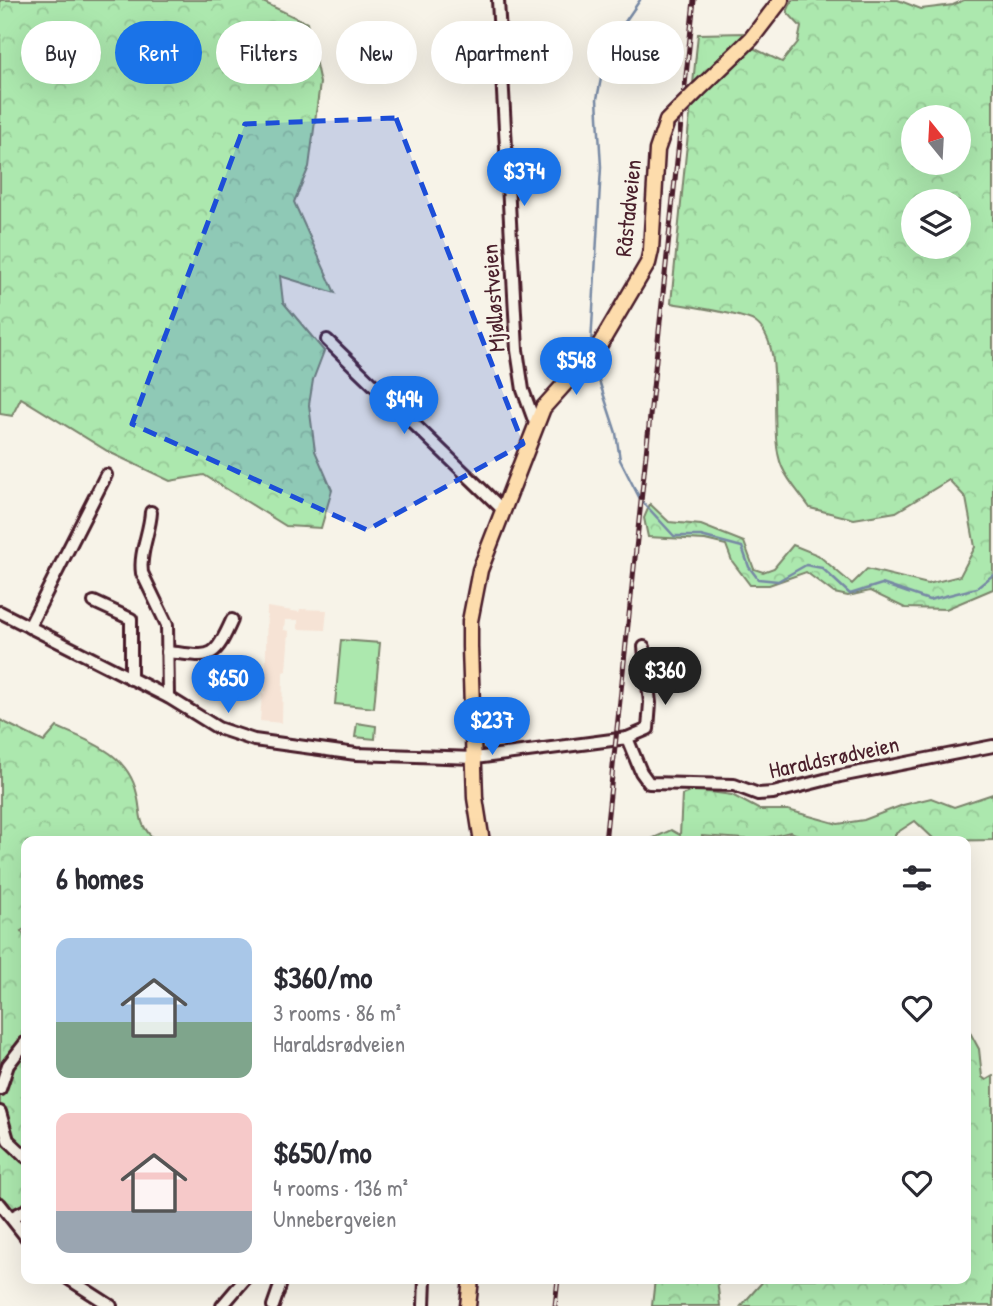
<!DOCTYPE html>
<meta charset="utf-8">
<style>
body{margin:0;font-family:"Patrick Hand",sans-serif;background:#f2f2f3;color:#2b2b33;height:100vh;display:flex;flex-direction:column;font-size:26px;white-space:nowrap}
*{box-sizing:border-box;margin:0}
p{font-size:23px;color:#7c7c81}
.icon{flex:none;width:38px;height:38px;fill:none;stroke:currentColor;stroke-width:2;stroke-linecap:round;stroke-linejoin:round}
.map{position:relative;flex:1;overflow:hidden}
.drawer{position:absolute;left:21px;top:836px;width:950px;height:448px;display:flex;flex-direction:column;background:#fff;border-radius:14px;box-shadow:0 7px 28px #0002}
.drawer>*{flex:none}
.banner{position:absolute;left:21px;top:21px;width:952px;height:63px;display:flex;gap:14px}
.needle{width:46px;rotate:342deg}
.buttons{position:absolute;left:901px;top:105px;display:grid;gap:14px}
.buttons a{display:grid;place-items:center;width:70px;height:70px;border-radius:50%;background:#fff;box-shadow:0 7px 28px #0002;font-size:35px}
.price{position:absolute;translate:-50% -60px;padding:0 16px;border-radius:24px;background:#1a73e8;color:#fff;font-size:23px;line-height:46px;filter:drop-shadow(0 2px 4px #0008)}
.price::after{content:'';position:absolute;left:50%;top:42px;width:21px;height:16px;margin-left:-10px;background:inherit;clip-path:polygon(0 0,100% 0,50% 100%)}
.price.selected{background:#222;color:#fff}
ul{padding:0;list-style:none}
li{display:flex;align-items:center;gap:21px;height:175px;padding:0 35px}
li span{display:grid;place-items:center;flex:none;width:196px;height:140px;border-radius:14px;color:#555}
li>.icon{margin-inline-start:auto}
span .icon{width:84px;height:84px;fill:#fffc;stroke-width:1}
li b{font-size:30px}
h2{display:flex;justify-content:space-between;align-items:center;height:84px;padding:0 35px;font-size:30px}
.chip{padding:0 24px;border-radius:32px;background:#fff;box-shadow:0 7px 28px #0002;font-size:24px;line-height:63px}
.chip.selected{background:#1a73e8;color:#fff}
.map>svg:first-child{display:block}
</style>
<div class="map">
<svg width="993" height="1306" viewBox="0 0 993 1306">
<defs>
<pattern id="forest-crowns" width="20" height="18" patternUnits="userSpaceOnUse" patternTransform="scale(1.75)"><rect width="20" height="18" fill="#ace8ae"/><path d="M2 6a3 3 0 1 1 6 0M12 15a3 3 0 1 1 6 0" fill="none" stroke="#96c796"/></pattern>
</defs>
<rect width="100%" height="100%" fill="#f7f3e8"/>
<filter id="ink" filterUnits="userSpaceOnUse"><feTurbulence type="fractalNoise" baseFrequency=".0143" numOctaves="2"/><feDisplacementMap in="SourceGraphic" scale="14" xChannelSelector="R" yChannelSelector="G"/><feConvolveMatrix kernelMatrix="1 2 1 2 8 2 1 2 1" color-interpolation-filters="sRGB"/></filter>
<g filter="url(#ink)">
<path fill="#f6e3d5" d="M 267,607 L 299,612 L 300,609 L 327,610 L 325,630 L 298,629 L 298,620 L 285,620 L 284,630 L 289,631 L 286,671 L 283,672 L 282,723 L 260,721 L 262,694 L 265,693 Z"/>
<g fill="url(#forest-crowns)" stroke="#7b846c" stroke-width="2" fill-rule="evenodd">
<path d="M 0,0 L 259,0 L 307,23 L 320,83 L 309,167 L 294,202 L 335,293 L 280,276 L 283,302 L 324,351 L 313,380 L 309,405 L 315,451 L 332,490 L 321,528 L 286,526 L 204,475 L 170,481 L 109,452 L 21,398 L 12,416 L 0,414 Z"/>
<path d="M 792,0 L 898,0 L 921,9 L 953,5 L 964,0 L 993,0 L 993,589 L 946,609 L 905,608 L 870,591 L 848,596 L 834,593 L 806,572 L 769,585 L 750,585 L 732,561 L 726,545 L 705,540 L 648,537 L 644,518 L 650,504 L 669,522 L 701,525 L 744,542 L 754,569 L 763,572 L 774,568 L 793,545 L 818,555 L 852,584 L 867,569 L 928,584 L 960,576 L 975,547 L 966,498 L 949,480 L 896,512 L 854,519 L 810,508 C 801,495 788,481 782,467 C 766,429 788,345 755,322 C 744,314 688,306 671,303 L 698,34 L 745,33 L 753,48 L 782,62 L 798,42 L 801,27 L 787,12 ZM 914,117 L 959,117 L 959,163 L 914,163 ZM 914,201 L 959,201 L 959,247 L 914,247 Z"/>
<path d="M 0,720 L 44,742 L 57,727 C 92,742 128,754 137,794 C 143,820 136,820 156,842 L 26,842 L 26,928 L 21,931 L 26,938 L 26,1234 L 0,1215 Z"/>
<path d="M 695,790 L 732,795 L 760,810 L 788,810 L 838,824 L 864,820 L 903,805 L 931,798 L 954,807 L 993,794 L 993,840 L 936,841 L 915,821 L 895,834 L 895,842 L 819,842 L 790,832 L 758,840 L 702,836 L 702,842 L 645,842 L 671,830 L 680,835 L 682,795 Z"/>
<path d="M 966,1025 L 979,1049 L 982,1077 L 986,1080 L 993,1076 L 993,1306 L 741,1306 L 765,1279 L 966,1279 Z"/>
<path d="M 655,1279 L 717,1279 L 720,1306 L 652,1306 Z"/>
</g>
<g fill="#ace8ae" stroke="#7b846c" stroke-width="2">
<path d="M 341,640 L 380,643 L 374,708 L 335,704 Z"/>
<path d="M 357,723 L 376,726 L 375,739 L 355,737 Z"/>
</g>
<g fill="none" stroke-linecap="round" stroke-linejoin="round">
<g stroke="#7789a4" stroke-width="2.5">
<path d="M 591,345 L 601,167 L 597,99 L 607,48 L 640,0"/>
<path d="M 593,362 L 616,433 L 620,460 L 640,499 L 674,536 L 701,536 L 742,547 L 749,567 L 758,579 L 778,581 L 806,565 L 822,568 L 850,594 L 882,584 L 929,600 L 977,588 L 993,575"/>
</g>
<defs>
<g id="minor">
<path d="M 498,0 L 517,350 L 523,390 L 535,423"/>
<path d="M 327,340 L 502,509"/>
<path d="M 151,512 C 150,532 139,553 142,573 L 167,625 L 168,697"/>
<path d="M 94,602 L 131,619 L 131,679"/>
<path d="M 0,612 L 168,697 L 218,728 L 254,740 L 356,754 L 475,758 L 627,738 L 641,772 L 649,783 L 734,785 L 758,794 L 773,793 L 840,776 L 993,746"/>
<path d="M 29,627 L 106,475"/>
<path d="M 167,652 C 211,656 213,663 232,620"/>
<path d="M 627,738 L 648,729 L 650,703 L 644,647"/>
<path d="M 0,1089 L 8,1065 L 26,1042"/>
<path d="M 0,1112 L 8,1140 L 26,1157"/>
<path d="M 0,1204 L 26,1237"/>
<path d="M 12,1217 L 26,1210"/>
<path d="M 69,1279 L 111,1306"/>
<path d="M 222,1306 L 245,1279"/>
<path d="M 273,1306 L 280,1286"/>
<path d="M 424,1306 L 425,1279"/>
</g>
<g id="major">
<path d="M 698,90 L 751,39 L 781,0"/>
<path d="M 482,842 L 475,798 L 470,647 L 470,621 L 480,570 L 543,408 L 599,346 L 648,263 L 651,250 L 657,150 L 667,121"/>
<path d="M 468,1306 L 471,1279"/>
</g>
</defs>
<use href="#minor" stroke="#4a1f2b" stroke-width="16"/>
<use href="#major" stroke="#4a1f2b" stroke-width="19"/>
<use href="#minor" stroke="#f7f3e8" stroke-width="10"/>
<use href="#major" stroke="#fddcac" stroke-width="14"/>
<defs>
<g id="rail">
<path d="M 605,842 L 694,0"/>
<path d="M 555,1306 L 558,1279"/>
</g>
</defs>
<use href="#rail" stroke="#4a1f2b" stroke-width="5"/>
<use href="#rail" stroke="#f7f3e8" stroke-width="2.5" stroke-dasharray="8" stroke-linecap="butt"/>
<defs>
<path id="major-bridge" d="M 667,121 L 698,90"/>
</defs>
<use href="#major-bridge" stroke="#4a1f2b" stroke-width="19" stroke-linecap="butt"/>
<use href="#major-bridge" stroke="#fddcac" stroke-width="14"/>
</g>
</g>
<path fill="#1d4ed8" fill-opacity="0.2" stroke="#1d4ed8" stroke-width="5" stroke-dasharray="14 9" stroke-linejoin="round" d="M 396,118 L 523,444 L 367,530 L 132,424 L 245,124 Z"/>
<g text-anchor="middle" stroke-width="5" stroke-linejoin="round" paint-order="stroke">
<g font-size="23" fill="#4a1f2b" stroke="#f7f3e8">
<text transform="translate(628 208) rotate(-84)" y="8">Råstadveien</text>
<text transform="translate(493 298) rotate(-94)" y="8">Mjølløstveien</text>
<text transform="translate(834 757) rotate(-12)" y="8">Haraldsrødveien</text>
</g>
</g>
</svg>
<div class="buttons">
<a><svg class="needle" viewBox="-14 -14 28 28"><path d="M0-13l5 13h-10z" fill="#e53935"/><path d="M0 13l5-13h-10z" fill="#7c7c81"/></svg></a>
<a><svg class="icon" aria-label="layers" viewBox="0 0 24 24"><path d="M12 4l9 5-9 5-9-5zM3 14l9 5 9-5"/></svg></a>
</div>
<b class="price" style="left:524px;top:208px">$374</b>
<b class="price" style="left:576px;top:397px">$548</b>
<b class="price" style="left:404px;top:436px">$494</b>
<b class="price selected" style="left:665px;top:707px">$360</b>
<b class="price" style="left:228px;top:715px">$650</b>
<b class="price" style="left:492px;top:757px">$237</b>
<div class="banner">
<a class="chip">Buy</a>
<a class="chip selected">Rent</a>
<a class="chip">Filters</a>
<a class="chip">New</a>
<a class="chip">Apartment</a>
<a class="chip">House</a>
</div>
<section class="drawer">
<h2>6 homes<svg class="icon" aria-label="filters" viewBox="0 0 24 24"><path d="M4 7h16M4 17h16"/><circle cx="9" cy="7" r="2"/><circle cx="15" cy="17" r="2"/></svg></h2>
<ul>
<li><span style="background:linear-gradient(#a9c7e8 60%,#7fa58c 0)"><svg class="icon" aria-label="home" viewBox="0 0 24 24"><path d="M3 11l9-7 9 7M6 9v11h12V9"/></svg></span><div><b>$360/mo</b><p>3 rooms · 86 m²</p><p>Haraldsrødveien</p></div><svg class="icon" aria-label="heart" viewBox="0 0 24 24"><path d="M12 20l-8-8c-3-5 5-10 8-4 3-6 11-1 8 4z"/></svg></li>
<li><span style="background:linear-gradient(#f6c9c9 70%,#9aa5b1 0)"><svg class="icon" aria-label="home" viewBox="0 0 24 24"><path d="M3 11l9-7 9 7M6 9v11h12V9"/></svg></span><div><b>$650/mo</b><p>4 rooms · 136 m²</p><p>Unnebergveien</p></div><svg class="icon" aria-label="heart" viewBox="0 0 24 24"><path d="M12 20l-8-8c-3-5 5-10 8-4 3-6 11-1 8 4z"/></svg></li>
</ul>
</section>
</div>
